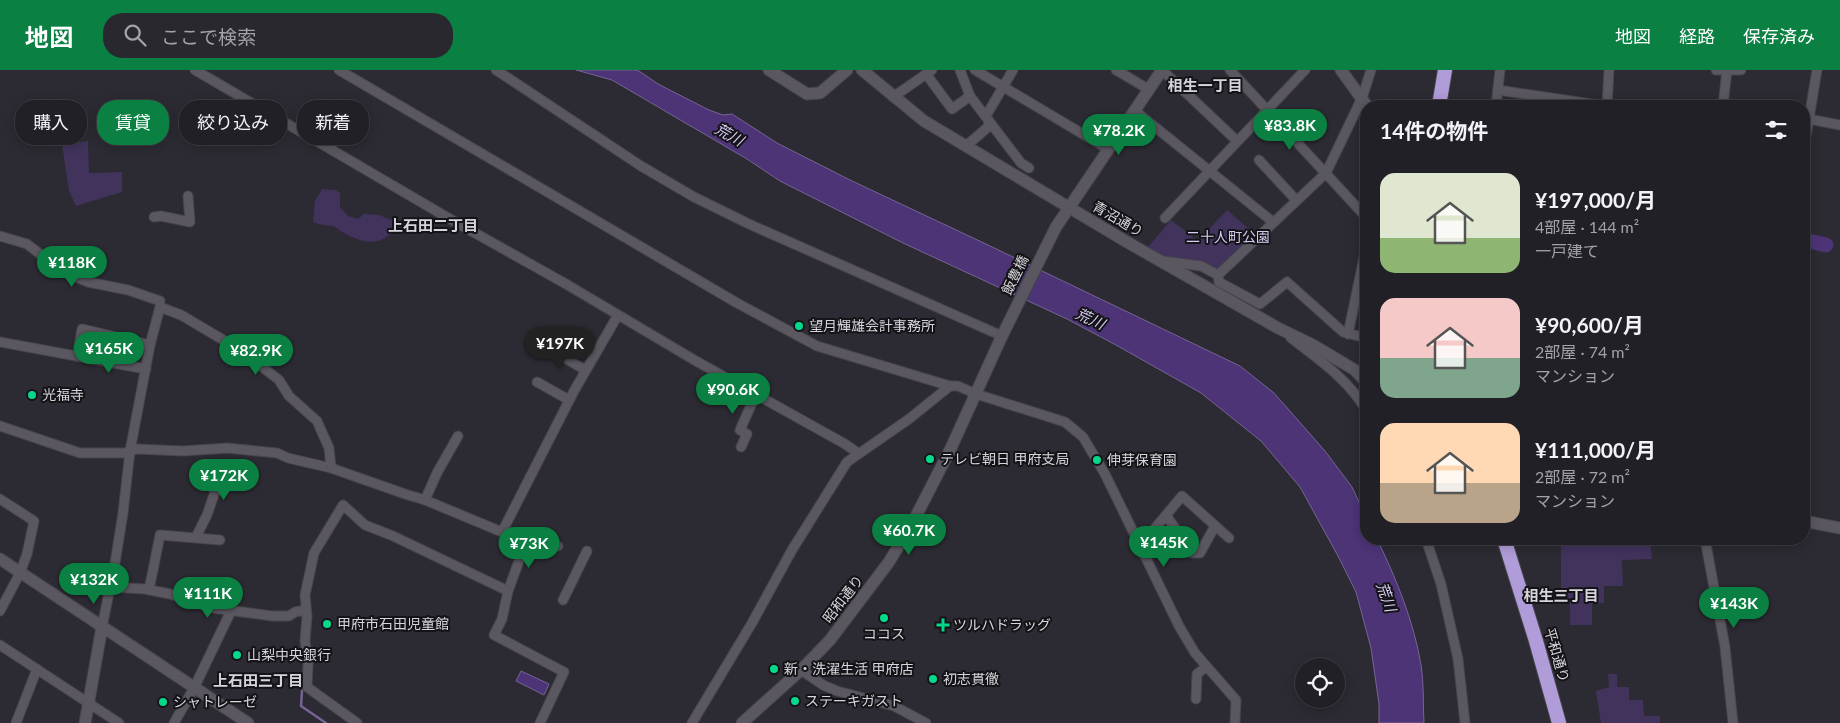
<!DOCTYPE html>
<html lang="ja">
<meta charset="utf-8">
<style>
body{margin:0;font-family:Lato,"Noto Sans JP",sans-serif;background:#29282e;color:#f1f3f6;height:100vh;display:flex;flex-direction:column;font-size:19px;white-space:nowrap}
*{box-sizing:border-box;margin:0}
p{font-size:16px;color:#a2a3a7}
.icon{flex:none;width:28px;height:28px;fill:none;stroke:currentColor;stroke-width:2;stroke-linecap:round;stroke-linejoin:round}
.map{position:relative;flex:1;overflow:hidden}
.side{position:absolute;left:1360px;top:30px;width:450px;height:445px;display:flex;flex-direction:column;background:#212026;border-radius:20px;box-shadow:0 2px 12px #0003,0 0 0 1px #3e3e43}
.side>*{flex:none}
.top-card{position:absolute;left:15px;top:30px;width:475px;height:45px;display:flex;gap:10px}
.tools{position:absolute;left:1295px;top:588px;display:grid;gap:10px}
.tools a{display:grid;place-items:center;width:50px;height:50px;border-radius:50%;background:#212026;box-shadow:0 2px 12px #0003,0 0 0 1px #3e3e43;font-size:25px}
.price{position:absolute;translate:-50% -42px;padding:0 11px;border-radius:18px;background:#0b8043;color:#fff;font-size:16px;line-height:32px;filter:drop-shadow(0 1px 2px #0008)}
.price::after{content:'';position:absolute;left:50%;top:30px;width:15px;height:11px;margin-left:-8px;background:inherit;clip-path:polygon(0 0,100% 0,50% 100%)}
.price.current{background:#222;color:#fff}
ul{padding:0;list-style:none}
li{display:flex;align-items:center;gap:15px;height:125px;padding:0 20px}
li span{display:grid;place-items:center;flex:none;width:140px;height:100px;border-radius:15px;color:#555}
li>.icon{margin-inline-start:auto}
span .icon{width:60px;height:60px;fill:#fffc;stroke-width:1}
li b{font-size:21px}
h2{display:flex;justify-content:space-between;align-items:center;height:60px;padding:0 20px;font-size:21px}
.tag{padding:0 18px;border-radius:20px;background:#212026;box-shadow:0 2px 12px #0003,0 0 0 1px #3e3e43;font-size:18px;line-height:45px}
.tag.current{background:#0b8043;color:#fff}
header{display:flex;align-items:center;gap:30px;box-sizing:border-box;height:70px;padding:0 25px;background:#0b8043;color:#fff}
header strong{font-size:24px}
nav{display:flex;gap:28px;margin-inline-start:auto;font-size:18px}
.search{width:350px;height:45px;background:#29282e;display:flex;align-items:center;gap:12px;box-sizing:border-box;padding:0 18px;border-radius:20px;color:#a2a3a7;font-size:19px}
.map>svg:first-child{display:block}
</style>
<header>
<strong>地図</strong>
<div class="search"><svg class="icon" aria-label="search" viewBox="0 0 24 24"><circle cx="10" cy="10" r="6"/><path d="M15 15l6 6"/></svg>ここで検索</div>
<nav><a>地図</a><a>経路</a><a>保存済み</a></nav>
</header>
<div class="map">
<svg width="1840" height="653" viewBox="0 0 1840 653">
<rect width="100%" height="100%" fill="#2c2a32"/>
<g fill="#41335c">
<path d="M 88,71 L 89,103 L 122,102 L 122,122 L 76,136 L 69,121 L 62,74 Z"/>
<path d="M 322,119 L 336,120 L 340,123 L 340,137 L 348,146 L 358,149 L 364,144 L 379,145 L 392,150 L 396,159 C 378,178 363,173 342,162 C 339,160 336,157 332,156 C 325,155 319,155 313,152 L 315,131 Z"/>
<path d="M 1227,140 L 1257,166 L 1218,205 L 1168,189 L 1148,177 L 1171,150 L 1198,171 Z"/>
<path d="M 1561,469 L 1650,469 L 1652,489 L 1622,490 L 1623,516 L 1604,516 L 1604,533 L 1592,534 L 1592,555 L 1570,555 L 1570,529 L 1561,528 Z"/>
<path d="M 1608,604 L 1617,604 L 1617,617 L 1629,617 L 1629,630 L 1643,630 L 1644,646 L 1660,646 L 1660,653 L 1601,653 L 1596,621 L 1609,617 Z"/>
</g>
<g fill="#4c3476" stroke="#766494">
<path d="M 576,0 L 635,0 L 639,1 L 658,14 L 709,40 L 723,45 L 732,44 L 777,73 L 850,110 L 988,175 L 1240,296 L 1274,323 L 1325,381 L 1352,417 L 1366,447 L 1366,469 L 1377,469 C 1396,508 1414,552 1421,595 C 1424,614 1423,634 1424,653 L 1379,653 L 1379,634 L 1371,578 L 1356,522 L 1338,486 L 1300,417 L 1261,371 L 1201,323 L 1116,275 L 1067,249 L 903,173 L 780,111 L 747,89 L 612,10 Z"/>
<path d="M 521,601 L 549,614 L 544,625 L 516,611 Z"/>
</g>
<g fill="none" stroke-linecap="round" stroke-linejoin="round">
<path stroke="#766494" stroke-width="2.5" d="M 302,621 L 301,636 L 326,653"/>
<path stroke="#4c3476" stroke-width="15" d="M 1804,170 L 1826,175"/>
<defs>
<g id="minor">
<path d="M 195,0 L 450,149 L 566,214 L 696,291 L 845,374 L 858,383"/>
<path d="M 339,0 L 737,233 L 817,276 L 950,316"/>
<path d="M 496,0 L 641,96 L 694,127 L 749,154 L 1002,266"/>
<path d="M 960,0 L 970,26 L 989,51 L 988,57 L 966,76"/>
<path d="M 975,0 L 1108,79"/>
<path d="M 1116,0 L 1148,19"/>
<path d="M 1162,0 L 1237,71"/>
<path d="M 1230,0 L 1366,147"/>
<path d="M 1716,0 L 1741,0"/>
<path d="M 926,4 L 952,39 L 970,26"/>
<path d="M 1498,20 L 1605,36"/>
<path d="M 893,27 L 932,0"/>
<path d="M 1496,36 L 1500,0"/>
<path d="M 1607,36 L 1609,0"/>
<path d="M 1723,36 L 1727,0"/>
<path d="M 1134,40 L 1273,152"/>
<path d="M 986,46 L 1013,0"/>
<path d="M 1809,49 L 1840,55"/>
<path d="M 989,51 L 1021,93 L 1029,98"/>
<path d="M 1804,78 L 1817,0"/>
<path d="M 1259,90 L 1296,130"/>
<path d="M 154,147 L 161,146 L 190,152 L 188,126"/>
<path d="M 1165,148 L 1305,0"/>
<path d="M 0,166 L 27,174 L 57,197 L 78,208 L 88,212 L 128,220 L 160,231"/>
<path d="M 1163,191 L 1201,196 L 1218,205 L 1326,103 L 1362,28 L 1371,0"/>
<path d="M 1218,205 L 1219,212 L 1260,234 L 1287,212 L 1343,262 L 1366,268"/>
<path d="M 1348,264 L 1366,178"/>
<path d="M 1291,268 C 1318,289 1349,310 1366,340"/>
<path d="M 0,272 L 146,299"/>
<path d="M 547,277 L 585,300"/>
<path d="M 77,286 L 82,259 L 150,275"/>
<path d="M 537,312 L 569,330"/>
<path d="M 0,356 L 80,383 L 125,383 L 137,379 L 183,381 L 227,378 L 277,383 L 288,388 L 331,398 L 405,424 L 425,430 L 502,462 L 558,476"/>
<path d="M 741,377 L 747,364 L 740,360 L 756,324"/>
<path d="M 0,429 L 34,451 L 27,484 L 20,503 L 0,541"/>
<path d="M 425,430 L 437,403 L 458,366"/>
<path d="M 1166,445 L 1192,483 L 1200,483 L 1215,456"/>
<path d="M 502,462 L 574,321 L 618,245"/>
<path d="M 196,467 L 207,445 L 216,419 L 197,410"/>
<path d="M 1426,469 L 1441,514 L 1458,589 L 1465,653"/>
<path d="M 1705,469 L 1725,577 L 1733,653"/>
<path d="M 1141,475 L 1182,426 L 1229,468"/>
<path d="M 109,517 L 145,519 L 170,524 L 213,538 L 272,546 L 289,546 L 295,542 L 306,540"/>
<path d="M 149,520 L 160,465 L 220,470"/>
<path d="M 508,521 L 527,469"/>
<path d="M 563,530 L 587,481"/>
<path d="M 102,557 L 115,493 L 123,443 L 130,381 L 150,275 L 160,237 L 181,245 L 242,281 L 279,310 L 289,326 L 317,351 L 329,378 L 331,398"/>
<path d="M 0,575 L 119,653"/>
<path d="M 801,600 L 823,615 L 837,621 L 894,636 L 926,653"/>
<path d="M 1196,629 L 1197,604 L 1206,597"/>
<path d="M 16,653 L 37,599"/>
<path d="M 174,653 L 194,618 L 231,541"/>
<path d="M 357,653 L 307,617 L 308,594 L 305,571 L 307,546 L 305,525 L 314,483 L 343,435 L 365,455 L 393,466 L 508,521 L 502,549 L 494,565 L 564,602 L 540,653"/>
<path d="M 692,653 L 752,553 L 792,480 L 847,392 L 909,349 L 950,316 L 958,316 L 976,324 L 1065,352 L 1083,367 L 1105,404 L 1179,556 L 1195,583 L 1236,630 L 1235,653"/>
</g>
<g id="tertiary">
<path d="M 769,0 L 807,24 L 820,23 L 847,0"/>
<path d="M 862,0 L 924,51 L 1127,172 L 1278,258 L 1313,275 L 1355,300 L 1366,312"/>
<path d="M 1341,0 L 1367,36"/>
<path d="M 1804,451 L 1840,458"/>
<path d="M 0,489 L 248,653"/>
<path d="M 85,653 L 102,557"/>
<path d="M 742,653 L 801,600 L 830,570 L 889,492 L 914,450 L 951,378 L 1001,268 L 1056,157 L 1162,0"/>
</g>
<g id="trunk">
<path d="M 1439,36 L 1445,0"/>
<path d="M 1504,469 L 1536,571 L 1559,653"/>
</g>
</defs>
<use href="#minor" stroke="#47454c" stroke-width="11"/>
<use href="#tertiary" stroke="#47454c" stroke-width="13"/>
<use href="#trunk" stroke="#47454c" stroke-width="16"/>
<use href="#minor" stroke="#5a5760" stroke-width="9"/>
<use href="#tertiary" stroke="#5a5760" stroke-width="11"/>
<use href="#trunk" stroke="#b09cd9" stroke-width="14"/>
</g>
<g fill="#04d98b" stroke="#141317" stroke-width="2">
<circle cx="799" cy="256" r="5"/>
<circle cx="32" cy="325" r="5"/>
<circle cx="930" cy="389" r="5"/>
<circle cx="1097" cy="390" r="5"/>
<circle cx="884" cy="548" r="5"/>
<circle cx="327" cy="554" r="5"/>
<path d="M940.5 547.5h5v5h5v5h-5v5h-5v-5h-5v-5h5z"/>
<circle cx="237" cy="585" r="5"/>
<circle cx="774" cy="599" r="5"/>
<circle cx="933" cy="609" r="5"/>
<circle cx="795" cy="631" r="5"/>
<circle cx="163" cy="632" r="5"/>
</g>
<g text-anchor="middle" stroke-width="4" stroke-linejoin="round" paint-order="stroke">
<g font-size="14" fill="#d7d5db" stroke="#141317">
<text transform="translate(1118 149) rotate(30)" y="5">青沼通り</text>
<text transform="translate(1015 205) rotate(-64)" y="5">飯豊橋</text>
<text transform="translate(843 529) rotate(-52)" y="5">昭和通り</text>
<text transform="translate(1557 585) rotate(74)" y="5">平和通り</text>
</g>
<g font-size="14" fill="#d7cbf3" stroke="#141317">
<text x="1228" y="172">二十人町公園</text>
</g>
<g font-size="14" fill="#d7d5db" stroke="#141317" text-anchor="start">
<text x="809" y="261">望月輝雄会計事務所</text>
<text x="42" y="330">光福寺</text>
<text x="940" y="394">テレビ朝日 甲府支局</text>
<text x="1107" y="395">伸芽保育園</text>
<text x="337" y="559">甲府市石田児童館</text>
<text x="953" y="560">ツルハドラッグ</text>
<text x="884" y="569" text-anchor="middle">ココス</text>
<text x="247" y="590">山梨中央銀行</text>
<text x="784" y="604">新・洗濯生活 甲府店</text>
<text x="943" y="614">初志貫徹</text>
<text x="805" y="636">ステーキガスト</text>
<text x="173" y="637">シャトレーゼ</text>
</g>
<g font-size="15" font-weight="bold" fill="#d7d5db" stroke="#141317">
<text x="1205" y="21">相生一丁目</text>
<text x="433" y="161">上石田二丁目</text>
<text x="1561" y="531">相生三丁目</text>
<text x="258" y="616">上石田三丁目</text>
</g>
<g font-size="15" font-style="italic" fill="#d8ccf4" stroke="#141317">
<text transform="translate(729 65) rotate(29)" y="5">荒川</text>
<text transform="translate(1090 249) rotate(25)" y="5">荒川</text>
<text transform="translate(1386 527) rotate(70)" y="5">荒川</text>
</g>
</g>
</svg>
<div class="tools">
<a><svg class="icon" aria-label="locate" viewBox="0 0 24 24"><circle cx="12" cy="12" r="6"/><path d="M12 2v4M12 18v4M2 12h4M18 12h4"/></svg></a>
</div>
<b class="price" style="left:1290px;top:81px">¥83.8K</b>
<b class="price" style="left:1119px;top:86px">¥78.2K</b>
<b class="price" style="left:72px;top:218px">¥118K</b>
<b class="price current" style="left:560px;top:299px">¥197K</b>
<b class="price" style="left:109px;top:304px">¥165K</b>
<b class="price" style="left:256px;top:306px">¥82.9K</b>
<b class="price" style="left:733px;top:345px">¥90.6K</b>
<b class="price" style="left:224px;top:431px">¥172K</b>
<b class="price" style="left:909px;top:486px">¥60.7K</b>
<b class="price" style="left:1164px;top:498px">¥145K</b>
<b class="price" style="left:529px;top:499px">¥73K</b>
<b class="price" style="left:94px;top:535px">¥132K</b>
<b class="price" style="left:208px;top:549px">¥111K</b>
<b class="price" style="left:1734px;top:559px">¥143K</b>
<div class="top-card">
<a class="tag">購入</a>
<a class="tag current">賃貸</a>
<a class="tag">絞り込み</a>
<a class="tag">新着</a>
</div>
<section class="side">
<h2>14件の物件<svg class="icon" aria-label="filters" viewBox="0 0 24 24"><path d="M4 7h16M4 17h16"/><circle cx="9" cy="7" r="2"/><circle cx="15" cy="17" r="2"/></svg></h2>
<ul>
<li><span style="background:linear-gradient(#dfe7d0 65%,#8fb573 0)"><svg class="icon" aria-label="home" viewBox="0 0 24 24"><path d="M3 11l9-7 9 7M6 9v11h12V9"/></svg></span><div><b>¥197,000/月</b><p>4部屋 · 144 m²</p><p>一戸建て</p></div></li>
<li><span style="background:linear-gradient(#f6c9c9 60%,#7fa58c 0)"><svg class="icon" aria-label="home" viewBox="0 0 24 24"><path d="M3 11l9-7 9 7M6 9v11h12V9"/></svg></span><div><b>¥90,600/月</b><p>2部屋 · 74 m²</p><p>マンション</p></div></li>
<li><span style="background:linear-gradient(#ffd9b3 60%,#b9a48a 0)"><svg class="icon" aria-label="home" viewBox="0 0 24 24"><path d="M3 11l9-7 9 7M6 9v11h12V9"/></svg></span><div><b>¥111,000/月</b><p>2部屋 · 72 m²</p><p>マンション</p></div></li>
</ul>
</section>
</div>
